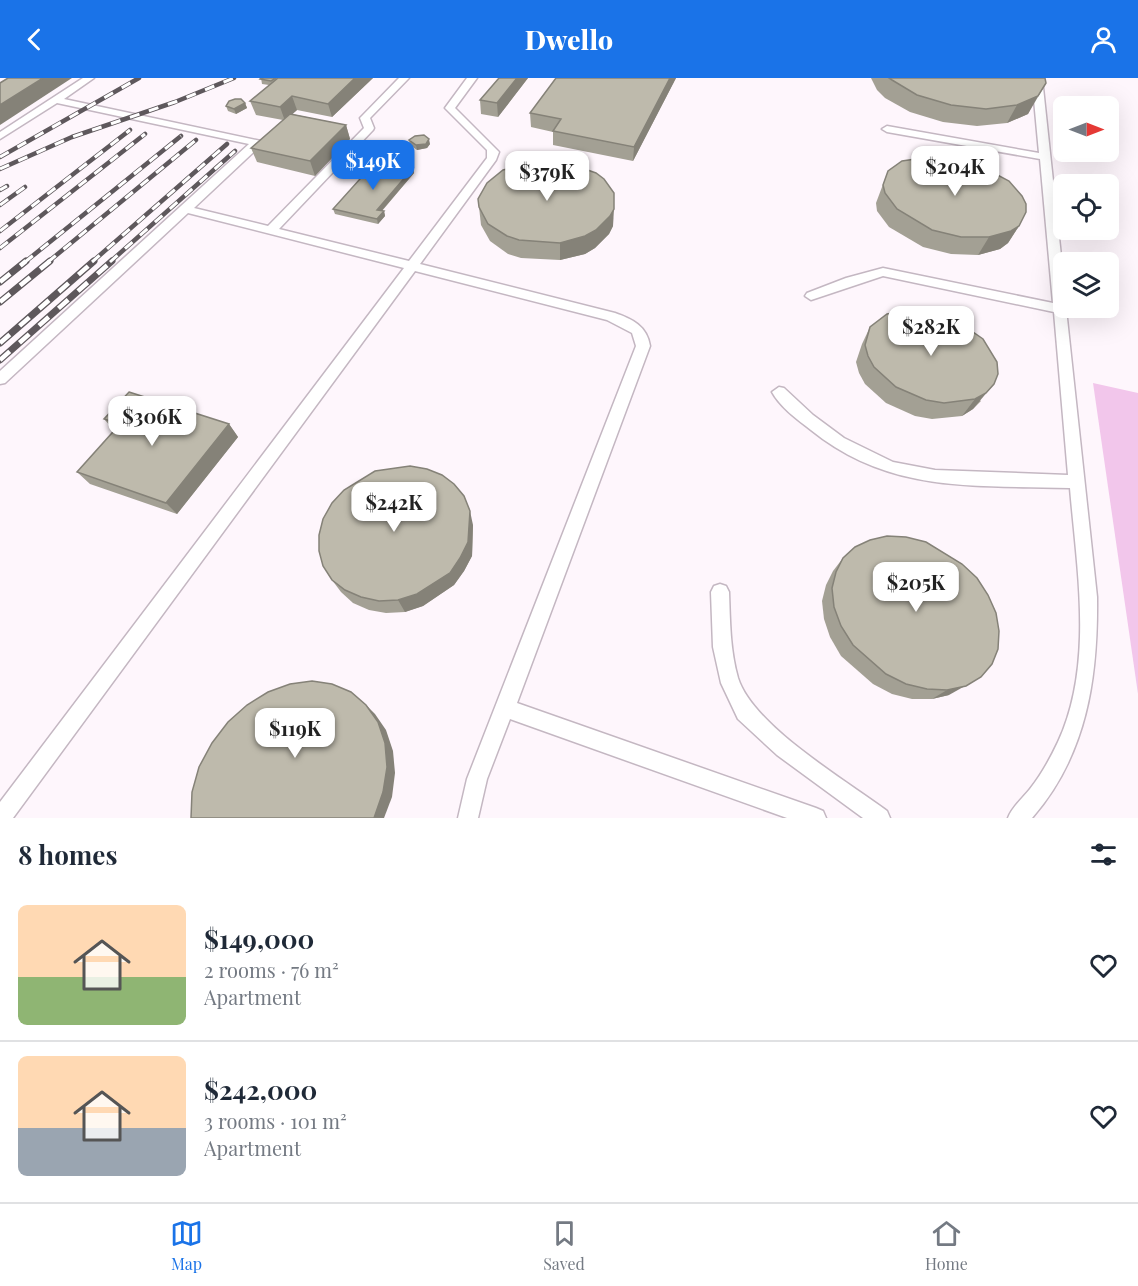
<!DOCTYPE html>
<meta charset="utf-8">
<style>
body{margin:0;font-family:"Playfair Display",serif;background:#f2f2f3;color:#1f2937;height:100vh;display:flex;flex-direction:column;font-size:22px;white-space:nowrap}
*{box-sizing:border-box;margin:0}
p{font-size:20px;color:#747a83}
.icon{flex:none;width:33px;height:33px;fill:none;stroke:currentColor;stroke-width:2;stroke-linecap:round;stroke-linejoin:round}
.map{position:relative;height:740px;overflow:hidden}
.drawer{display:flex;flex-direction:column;background:#fff;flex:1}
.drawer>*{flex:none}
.needle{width:39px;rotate:90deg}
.fabs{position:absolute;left:1053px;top:18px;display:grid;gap:12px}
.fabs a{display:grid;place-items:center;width:66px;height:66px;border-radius:9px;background:#fff;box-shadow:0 6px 24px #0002;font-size:30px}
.price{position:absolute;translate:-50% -51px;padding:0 14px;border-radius:12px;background:#fff;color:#222;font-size:20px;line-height:39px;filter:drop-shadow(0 2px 3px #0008)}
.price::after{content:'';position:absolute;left:50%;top:36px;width:18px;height:14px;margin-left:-9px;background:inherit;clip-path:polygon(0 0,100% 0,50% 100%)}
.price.current{background:#1a73e8;color:#fff}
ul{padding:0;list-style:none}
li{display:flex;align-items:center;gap:18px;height:150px;padding:0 18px}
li+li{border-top:2px solid #e0e1e3}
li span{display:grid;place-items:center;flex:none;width:168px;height:120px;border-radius:9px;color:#555}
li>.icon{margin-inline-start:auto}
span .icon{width:72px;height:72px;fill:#fffc;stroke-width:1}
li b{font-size:26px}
h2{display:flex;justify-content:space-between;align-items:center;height:72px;padding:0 18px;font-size:26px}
header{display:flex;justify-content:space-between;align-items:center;height:78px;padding:0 18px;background:#1a73e8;color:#fff;font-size:27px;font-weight:800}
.dock{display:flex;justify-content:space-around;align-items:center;height:84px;border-top:2px solid #e0e1e3;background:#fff;font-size:16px;color:#747a83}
.dock a{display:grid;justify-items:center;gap:3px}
.dock .current{color:#1a73e8}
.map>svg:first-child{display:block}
</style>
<header><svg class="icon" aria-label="back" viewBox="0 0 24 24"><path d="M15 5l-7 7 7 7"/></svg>Dwello<svg class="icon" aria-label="person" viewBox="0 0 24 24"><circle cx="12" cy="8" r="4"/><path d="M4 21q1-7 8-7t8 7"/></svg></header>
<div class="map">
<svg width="1138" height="740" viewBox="0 0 1138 740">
<rect width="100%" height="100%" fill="#fef6fc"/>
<path fill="#f2c6eb" d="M 1093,305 L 1138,315 L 1138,616 Z"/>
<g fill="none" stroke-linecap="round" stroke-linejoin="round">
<defs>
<g id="service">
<path d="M 83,0 L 94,0 L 64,21 L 261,63 L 261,67 L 194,130 L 268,148 L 364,50 L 360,40 L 362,38 L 399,0 L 409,0 L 370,40 L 374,50 L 373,52 L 279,151 L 409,183 L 487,80 L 487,72 L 445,30 L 467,0 L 477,0 L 455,30 L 499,74 L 496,82 L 420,186 L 615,235 C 632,241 647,248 650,268 L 517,625 L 816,730 L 823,733 L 826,740 L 787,740 L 510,641 L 487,701 L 478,740 L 458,740 L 467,701 L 636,268 L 632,255 L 607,242 L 415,193 L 13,740 L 0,740 L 0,724 L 404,190 L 188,135 L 5,305 L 0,306 L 0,293 L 249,66 L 57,25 L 0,61 L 0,54 Z"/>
<path d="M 1032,0 L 1042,0 L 1064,206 L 1064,230 L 1066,231 L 1097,519 C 1098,600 1087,677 1032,740 L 1008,740 C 1012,729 1022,721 1030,711 C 1041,697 1050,681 1058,664 C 1094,586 1077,493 1070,410 C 975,407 890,416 811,352 C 798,342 780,329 772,314 L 779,309 L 784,310 L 813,337 L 844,360 L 893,384 L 935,392 L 1068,397 L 1054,234 L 883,198 L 811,222 L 805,218 L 807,215 L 846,200 L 883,190 L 1053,225 L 1040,81 L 887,54 L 882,51 L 887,48 L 1039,75 Z"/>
<path d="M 720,506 L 726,508 L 729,514 C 730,543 730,572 738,600 C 753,648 847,703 887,733 L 890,740 L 863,740 L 777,677 L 738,641 L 721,605 L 713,569 L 711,514 L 714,508 Z"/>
</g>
</defs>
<use href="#service" stroke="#c4b7c2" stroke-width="3"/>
<use href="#service" fill="#fff" fill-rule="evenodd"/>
<defs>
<g id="rail-far1">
<path d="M 0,79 L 139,0"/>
<path d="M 0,91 L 72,59 L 175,24 L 234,0"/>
<path d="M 0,112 L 7,108"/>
<path d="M 0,127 L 25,109"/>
<path d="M 0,153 L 130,52"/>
<path d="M 0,170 L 145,56"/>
<path d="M 25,184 L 181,58"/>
<path d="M 48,184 L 196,62"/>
<path d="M 92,184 L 227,66"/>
<path d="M 110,184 L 235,73"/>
</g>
<g id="rail">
<path d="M 0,204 L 26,183"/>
<path d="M 0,224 L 50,183"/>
<path d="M 0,265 L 94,183"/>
<path d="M 0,282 L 112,183"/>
</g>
</defs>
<use href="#rail-far1" stroke="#5e585c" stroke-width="4.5"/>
<use href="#rail" stroke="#5e585c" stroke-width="7"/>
<use href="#rail-far1" stroke="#fff" stroke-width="3" stroke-dasharray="10" stroke-linecap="butt"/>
<use href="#rail" stroke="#fff" stroke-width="4.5" stroke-dasharray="13" stroke-linecap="butt"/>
</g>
<g fill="#a3a094">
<path d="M 261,0 L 373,0 L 332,39 L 297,32 L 292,36 L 346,47 L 350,61 L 315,98 L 257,84 L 251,70 L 283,42 L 256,37 L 250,23 L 269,7 L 262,6 Z"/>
<path d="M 499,0 L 528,0 L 498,39 L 481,36 L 480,22 Z"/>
<path d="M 556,0 L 676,0 L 633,83 L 553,67 L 553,54 L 531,49 L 530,35 Z"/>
<path d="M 871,0 L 1045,0 L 1028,36 L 1007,45 L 977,48 L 943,44 L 910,34 L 885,20 L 877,12 Z"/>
<path d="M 245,25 L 247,30 L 236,36 L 228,33 L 226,28 Z"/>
<path d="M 409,62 L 430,66 L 427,70 L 417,72 L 410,67 Z"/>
<path d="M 413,90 L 414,95 L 382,133 L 384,133 L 385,138 L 378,146 L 335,136 L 333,131 L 380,95 Z"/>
<path d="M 888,93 L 1019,148 L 1008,165 L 1000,171 L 978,177 L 951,176 L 923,169 L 889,149 L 877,133 L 876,125 Z"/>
<path d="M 479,129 L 613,148 L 609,156 L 595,170 L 585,176 L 560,182 L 521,180 L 508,176 L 490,163 L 481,147 Z"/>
<path d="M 870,249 L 981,323 L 973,331 L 962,338 L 932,341 L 915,338 L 886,325 L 865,306 L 859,295 L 856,284 L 862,266 Z"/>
<path d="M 104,341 L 229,346 L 238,359 L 177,436 L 90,406 L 77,394 L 115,353 Z"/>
<path d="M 473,447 L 472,478 L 464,493 L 454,507 L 423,528 L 405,534 L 386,535 L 369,532 L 353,525 L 341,514 L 332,502 Z"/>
<path d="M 870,462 L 949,617 L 932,621 L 912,621 L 892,616 L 873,606 L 841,578 L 830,559 L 824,541 L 822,523 L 826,507 L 833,493 L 843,480 Z"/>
</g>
<g fill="#858278">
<path d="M 43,0 L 72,0 L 0,47 L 0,27 Z"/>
<path d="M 355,0 L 373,0 L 332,39 L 328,26 Z"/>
<path d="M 517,0 L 528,0 L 498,39 L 497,25 Z"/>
<path d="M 670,0 L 676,0 L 633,83 L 634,69 Z"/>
<path d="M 1046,5 L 1028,36 L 1007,45 L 1017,27 Z"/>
<path d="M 292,18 L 297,32 L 285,43 L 280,29 Z"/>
<path d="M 245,25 L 247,30 L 236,36 L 234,31 Z"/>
<path d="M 346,47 L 350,61 L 315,98 L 310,83 Z"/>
<path d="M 429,61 L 430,66 L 427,70 L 417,72 L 416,67 Z"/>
<path d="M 413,90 L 414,95 L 378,137 L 377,132 Z"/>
<path d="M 614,131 L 613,148 L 609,156 L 595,170 L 585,176 L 560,182 L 560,165 Z"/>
<path d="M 384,133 L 385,138 L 378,146 L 377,141 Z"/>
<path d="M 1019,148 L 1008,165 L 1000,171 L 978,177 L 989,159 Z"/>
<path d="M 994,306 L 973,331 L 962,338 L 975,321 Z"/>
<path d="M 229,346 L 238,359 L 177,436 L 166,425 Z"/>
<path d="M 470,433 L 473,447 L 472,478 L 464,493 L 454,507 L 423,528 L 405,534 L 398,522 Z"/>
<path d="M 981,599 L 949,617 L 932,621 L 947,612 Z"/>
<path d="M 366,627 L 375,636 L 386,652 L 393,673 L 395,695 L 392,719 L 384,740 L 374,740 Z"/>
</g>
<g fill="#bebaac" stroke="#858278" stroke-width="1.5">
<path d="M 8,0 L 43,0 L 0,27 L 0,5 Z"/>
<path d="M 261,0 L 276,0 L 271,3 L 260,1 Z"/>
<path d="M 278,0 L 355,0 L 328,26 L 292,18 L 280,29 L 250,23 Z"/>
<path d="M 499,0 L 517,0 L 497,25 L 480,22 Z"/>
<path d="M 556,0 L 670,0 L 634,69 L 553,53 L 561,41 L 530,35 Z"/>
<path d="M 889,0 L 1045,0 L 1046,5 L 1038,18 L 1017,27 L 986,31 L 951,27 L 917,17 L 892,2 Z"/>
<path d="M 235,21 L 241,21 L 245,25 L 234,31 L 226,28 L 229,23 Z"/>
<path d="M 290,36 L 346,47 L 310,83 L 251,70 Z"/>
<path d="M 424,57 L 429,61 L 426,66 L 416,67 L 409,62 L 415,58 Z"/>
<path d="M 936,78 L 975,85 L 1009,103 L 1022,118 L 1026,126 L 1026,134 L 1019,148 L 1011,153 L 989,159 L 961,159 L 932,152 L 897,131 L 885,115 L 883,107 L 888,93 L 902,83 Z"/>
<path d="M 539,83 L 565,84 L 596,95 L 604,101 L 614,115 L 614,131 L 610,138 L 596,152 L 585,158 L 560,165 L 519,162 L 507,158 L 488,146 L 479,129 L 478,121 L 487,105 L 503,92 Z"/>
<path d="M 389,85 L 413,90 L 377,132 L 384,133 L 377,141 L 333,131 L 368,92 L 380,95 Z"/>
<path d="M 912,232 L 942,237 L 957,243 L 983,261 L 997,284 L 998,296 L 994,306 L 986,315 L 975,321 L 944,325 L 926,322 L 896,309 L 874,289 L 868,278 L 865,267 L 870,249 L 887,236 Z"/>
<path d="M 129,314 L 229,346 L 166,425 L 77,394 L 120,346 L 104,341 Z"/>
<path d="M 410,388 L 427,391 L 442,397 L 454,406 L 464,418 L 470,433 L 468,464 L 460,480 L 450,495 L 417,516 L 398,522 L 379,523 L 361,519 L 345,512 L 332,502 L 323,488 L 319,473 L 319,457 L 323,441 L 332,425 L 344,412 L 375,393 Z"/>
<path d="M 887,458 L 906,459 L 926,464 L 962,486 L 977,500 L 988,517 L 996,535 L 999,553 L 998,571 L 992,586 L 981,599 L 966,608 L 947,612 L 927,611 L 906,606 L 886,596 L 853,567 L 841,548 L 834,529 L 832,510 L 836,494 L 843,480 L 855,469 L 870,462 Z"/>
<path d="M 312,603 L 332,606 L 351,614 L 366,627 L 378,644 L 385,665 L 387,689 L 383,714 L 374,740 L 191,740 L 192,714 L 199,689 L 212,665 L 228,644 L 247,627 L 268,614 L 290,606 Z"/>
</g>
</svg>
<div class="fabs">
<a><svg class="needle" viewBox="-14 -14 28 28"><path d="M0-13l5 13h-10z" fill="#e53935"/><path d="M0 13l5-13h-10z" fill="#747a83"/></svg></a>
<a><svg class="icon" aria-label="locate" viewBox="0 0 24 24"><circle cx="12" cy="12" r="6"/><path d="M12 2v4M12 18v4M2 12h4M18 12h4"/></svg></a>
<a><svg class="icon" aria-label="layers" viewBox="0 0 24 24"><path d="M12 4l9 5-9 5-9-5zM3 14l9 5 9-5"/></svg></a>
</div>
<b class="price current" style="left:373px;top:113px">$149K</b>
<b class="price" style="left:955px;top:119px">$204K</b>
<b class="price" style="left:547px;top:124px">$379K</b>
<b class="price" style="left:931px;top:279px">$282K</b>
<b class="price" style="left:152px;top:369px">$306K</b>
<b class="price" style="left:394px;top:455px">$242K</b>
<b class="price" style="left:916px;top:535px">$205K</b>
<b class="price" style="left:295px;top:681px">$119K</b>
</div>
<section class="drawer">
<h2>8 homes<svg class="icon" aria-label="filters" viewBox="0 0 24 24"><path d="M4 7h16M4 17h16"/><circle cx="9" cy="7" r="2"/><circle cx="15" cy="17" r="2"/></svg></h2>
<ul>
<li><span style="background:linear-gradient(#ffd9b3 60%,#8fb573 0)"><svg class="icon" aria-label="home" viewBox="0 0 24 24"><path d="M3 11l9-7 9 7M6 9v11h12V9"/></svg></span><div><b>$149,000</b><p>2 rooms · 76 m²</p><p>Apartment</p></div><svg class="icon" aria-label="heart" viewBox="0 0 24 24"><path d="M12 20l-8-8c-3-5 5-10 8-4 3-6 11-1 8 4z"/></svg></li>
<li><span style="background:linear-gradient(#ffd9b3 60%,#9aa5b1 0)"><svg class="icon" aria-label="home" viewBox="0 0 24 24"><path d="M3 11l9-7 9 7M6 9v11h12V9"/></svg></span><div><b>$242,000</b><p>3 rooms · 101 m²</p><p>Apartment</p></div><svg class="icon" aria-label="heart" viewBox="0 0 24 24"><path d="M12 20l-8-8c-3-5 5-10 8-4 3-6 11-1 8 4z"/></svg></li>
</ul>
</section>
<nav class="dock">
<a class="current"><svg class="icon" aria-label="map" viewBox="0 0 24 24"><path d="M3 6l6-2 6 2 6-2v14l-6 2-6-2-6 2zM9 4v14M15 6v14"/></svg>Map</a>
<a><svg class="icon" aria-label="saved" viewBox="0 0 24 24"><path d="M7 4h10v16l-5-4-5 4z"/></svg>Saved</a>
<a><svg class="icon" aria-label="home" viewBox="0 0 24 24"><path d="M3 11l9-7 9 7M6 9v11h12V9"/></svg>Home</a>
</nav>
